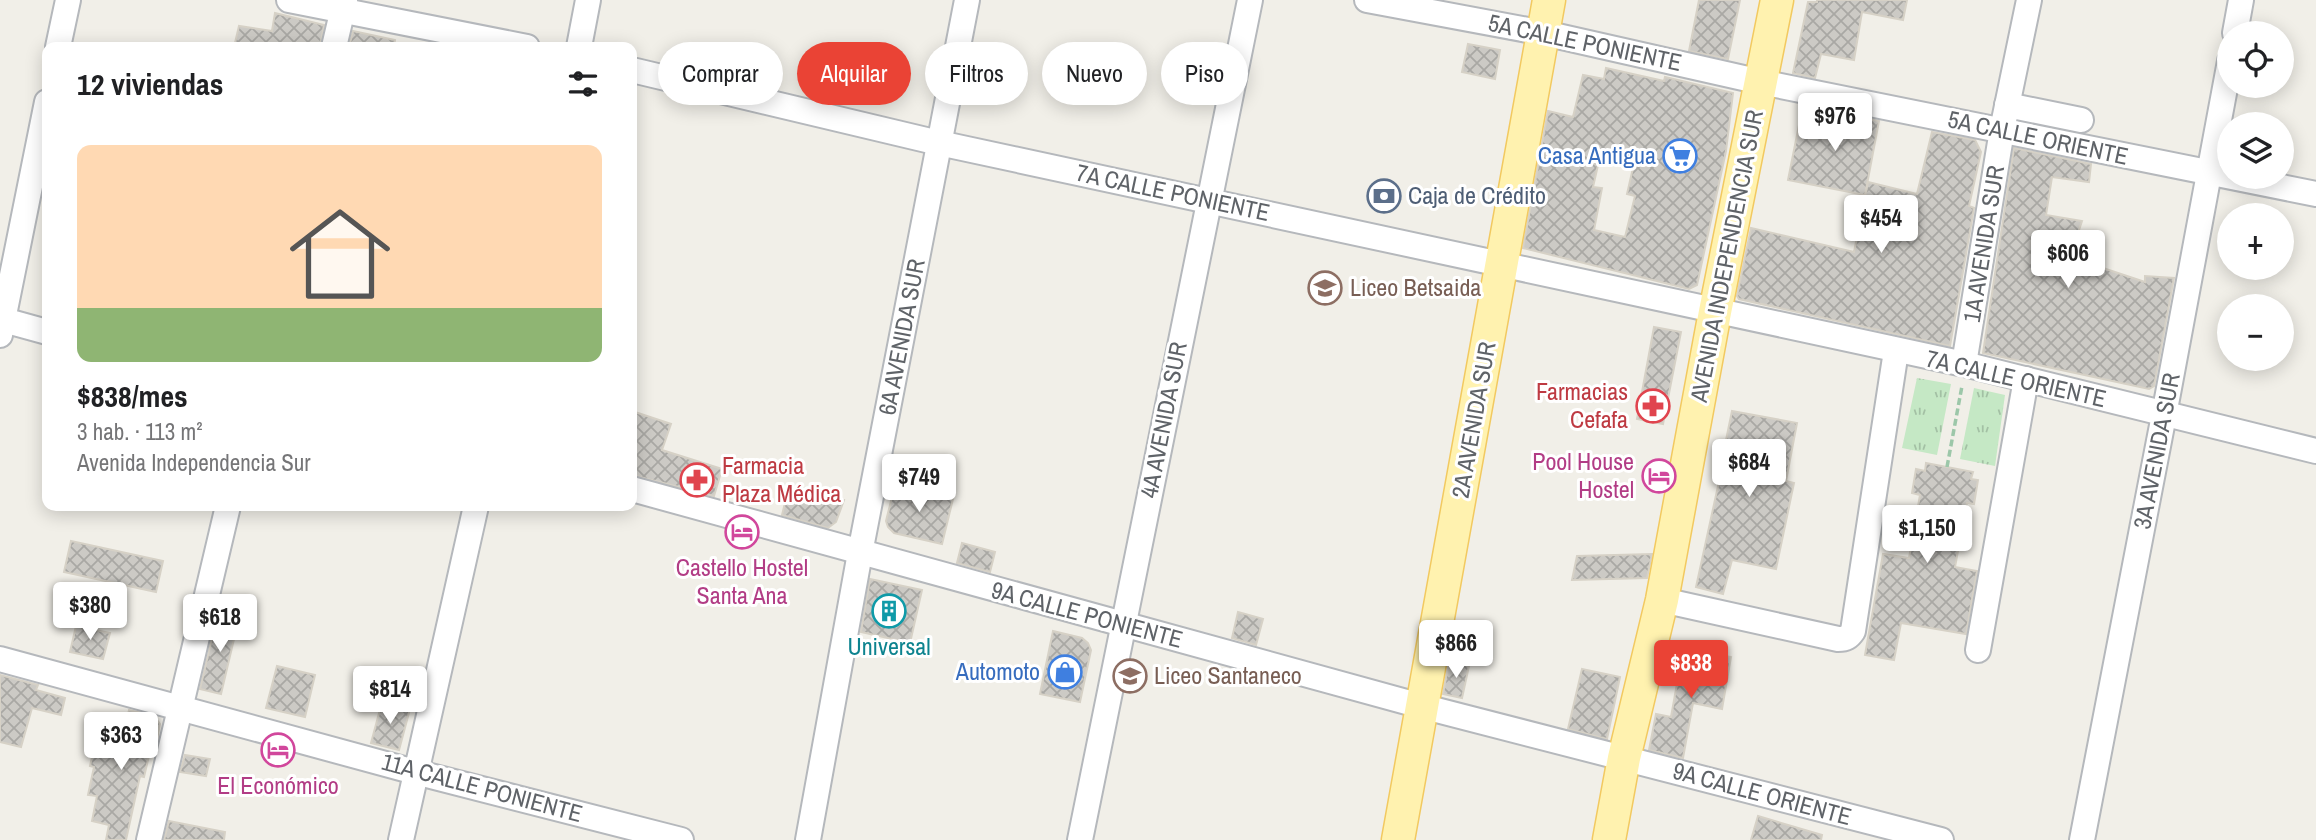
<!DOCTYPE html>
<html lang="es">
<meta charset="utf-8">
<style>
body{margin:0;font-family:"Archivo Narrow",sans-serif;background:#f6f6f6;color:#202124;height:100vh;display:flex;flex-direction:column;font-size:26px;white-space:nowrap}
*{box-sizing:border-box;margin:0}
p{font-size:23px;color:#757577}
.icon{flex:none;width:38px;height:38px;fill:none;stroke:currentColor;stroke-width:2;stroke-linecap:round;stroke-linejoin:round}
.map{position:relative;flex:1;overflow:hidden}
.panel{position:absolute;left:42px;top:42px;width:595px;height:469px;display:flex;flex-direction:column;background:#fff;border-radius:14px;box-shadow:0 4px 18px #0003}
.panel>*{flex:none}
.hud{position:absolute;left:658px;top:42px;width:665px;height:63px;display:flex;gap:14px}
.controls{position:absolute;left:2217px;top:21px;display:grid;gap:14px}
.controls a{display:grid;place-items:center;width:77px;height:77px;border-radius:50%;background:#fff;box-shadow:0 4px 18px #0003;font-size:35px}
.price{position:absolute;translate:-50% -60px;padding:0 16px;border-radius:7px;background:#fff;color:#222;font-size:23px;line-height:46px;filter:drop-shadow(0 2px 4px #0008)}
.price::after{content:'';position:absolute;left:50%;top:42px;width:21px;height:16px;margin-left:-10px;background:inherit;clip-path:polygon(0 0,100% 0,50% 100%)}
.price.current{background:#ea4335;color:#fff}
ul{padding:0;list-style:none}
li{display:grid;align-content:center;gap:14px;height:371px;padding:0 35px}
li+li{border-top:2px solid #e0e0e0}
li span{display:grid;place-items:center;height:217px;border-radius:14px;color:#555}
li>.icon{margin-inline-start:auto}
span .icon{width:126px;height:126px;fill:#fffc;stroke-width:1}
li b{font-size:30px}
h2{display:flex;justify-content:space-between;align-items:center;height:84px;padding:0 35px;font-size:30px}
.chip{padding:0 24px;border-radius:32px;background:#fff;box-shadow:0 4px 18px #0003;font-size:24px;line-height:63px}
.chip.current{background:#ea4335;color:#fff}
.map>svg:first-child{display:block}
</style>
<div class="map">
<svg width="2316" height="840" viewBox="0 0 2316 840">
<defs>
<pattern id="grass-tufts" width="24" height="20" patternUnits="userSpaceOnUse" patternTransform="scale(1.75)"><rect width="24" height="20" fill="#c5e8c5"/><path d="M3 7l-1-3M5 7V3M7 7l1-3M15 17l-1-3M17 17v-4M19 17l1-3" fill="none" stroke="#a3c0a4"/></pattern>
<pattern id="building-cross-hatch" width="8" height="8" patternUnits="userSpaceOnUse" patternTransform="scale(1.75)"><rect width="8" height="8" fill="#cccac5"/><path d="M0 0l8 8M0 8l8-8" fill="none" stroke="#a9a8a4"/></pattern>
</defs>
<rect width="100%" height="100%" fill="#f1efe8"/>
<g fill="url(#grass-tufts)">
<path d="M 1917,378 L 1951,384 L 1937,455 L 1902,448 Z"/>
<path d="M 1974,388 L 2005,395 L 1995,466 L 1960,459 Z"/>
</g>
<g fill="url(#building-cross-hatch)" stroke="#d6d1c6" stroke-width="2" fill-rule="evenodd">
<path d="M 1699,0 L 1740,0 L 1728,59 L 1689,51 Z"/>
<path d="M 1817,0 L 1907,0 L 1903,20 L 1862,12 L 1854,60 L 1821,54 L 1815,78 L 1793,73 L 1808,2 L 1817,2 Z"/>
<path d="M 275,13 L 324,25 L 320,47 L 234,47 L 239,26 L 272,31 Z"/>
<path d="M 353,31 L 395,40 L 394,47 L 349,47 Z"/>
<path d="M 1468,44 L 1500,50 L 1495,79 L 1462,72 Z"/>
<path d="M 1606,68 L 1664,81 L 1665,77 L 1733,93 L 1726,151 L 1697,285 L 1689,289 L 1523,248 L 1548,111 L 1573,117 L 1583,75 L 1604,79 ZM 1601,152 L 1635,159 L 1627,194 L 1635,196 L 1625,237 L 1594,230 L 1602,188 L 1593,187 Z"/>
<path d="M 1821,109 L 1879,121 L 1865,195 L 1788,180 L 1799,125 L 1817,129 Z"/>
<path d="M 1932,132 L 1975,140 L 1981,152 L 1969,206 L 1974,208 L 1950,346 L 1739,299 L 1737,296 L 1751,228 L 1854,252 L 1868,182 L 1917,194 Z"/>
<path d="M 2014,148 L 2091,164 L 2089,182 L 2052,177 L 2046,215 L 2082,221 L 2070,257 L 2145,282 L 2145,276 L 2174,278 L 2154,386 L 2149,389 L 1983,353 Z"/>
<path d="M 1654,327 L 1681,332 L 1663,424 L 1637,419 Z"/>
<path d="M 632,411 L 671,424 L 662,450 L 722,469 L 714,496 L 632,475 Z"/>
<path d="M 1732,411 L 1797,423 L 1786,481 L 1794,483 L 1776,569 L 1732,560 L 1723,594 L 1696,587 L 1728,440 L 1726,440 Z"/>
<path d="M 1926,463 L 1973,472 L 1971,479 L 1978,480 L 1974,504 L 1967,503 L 1955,567 L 1977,571 L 1966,634 L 1901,623 L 1894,660 L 1865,655 L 1883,554 L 1909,558 L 1920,495 L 1912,493 L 1916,469 L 1925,471 Z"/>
<path d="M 895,485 L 953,499 L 942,544 L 894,533 L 888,527 L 886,521 Z"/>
<path d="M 789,487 L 844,500 L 836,522 L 828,528 L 782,515 Z"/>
<path d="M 71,541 L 163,561 L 156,592 L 64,572 Z"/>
<path d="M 962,543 L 995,552 L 990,572 L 957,563 Z"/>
<path d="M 1652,554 L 1647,578 L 1572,580 L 1577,556 Z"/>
<path d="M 870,579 L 922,590 L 910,643 L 861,632 Z"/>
<path d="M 1238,612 L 1263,619 L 1256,645 L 1232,638 Z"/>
<path d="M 218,613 L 239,618 L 221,694 L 200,689 Z"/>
<path d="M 76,626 L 110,633 L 103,659 L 70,652 Z"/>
<path d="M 1053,631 L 1082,638 L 1088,643 L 1091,650 L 1080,702 L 1040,694 Z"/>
<path d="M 1697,651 L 1731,657 L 1722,709 L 1693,703 L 1683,758 L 1649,750 L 1656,714 L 1671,717 L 1681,661 Z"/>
<path d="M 1449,661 L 1469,666 L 1462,698 L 1443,694 Z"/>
<path d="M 277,666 L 315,675 L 305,717 L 266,708 Z"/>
<path d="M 1582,669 L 1620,677 L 1607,739 L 1568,729 Z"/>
<path d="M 0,675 L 38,685 L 36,690 L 65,698 L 61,715 L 32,708 L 21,747 L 0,742 Z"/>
<path d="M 382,702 L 410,709 L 399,750 L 371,743 Z"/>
<path d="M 129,710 L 154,716 L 160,724 L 156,744 L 152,743 L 144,777 L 140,776 L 126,840 L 106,840 L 109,825 L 92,821 L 97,796 L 88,795 L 94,767 L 90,766 L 97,735 L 122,741 Z"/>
<path d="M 185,755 L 210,759 L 206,776 L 180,772 Z"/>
<path d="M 1758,816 L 1822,835 L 1821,840 L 1751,840 Z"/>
<path d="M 169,821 L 225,832 L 224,840 L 164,840 Z"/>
</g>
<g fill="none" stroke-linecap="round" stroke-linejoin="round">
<defs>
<g id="minor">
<path d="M 289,0 L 527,47"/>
<path d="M 1367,0 L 1544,33 L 1761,82 L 2316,194"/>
<path d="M 2235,33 L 2241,0"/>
<path d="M 58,47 L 68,0"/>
<path d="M 334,47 L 345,0"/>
<path d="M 579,47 L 588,0"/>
<path d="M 632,70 L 939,143 L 1964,364 L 2316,451"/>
<path d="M 2007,105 L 2081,120"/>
<path d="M 0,319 L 47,332"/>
<path d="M 0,335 L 47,102"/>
<path d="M 1964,364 L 2002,130 L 2029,0"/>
<path d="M 632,489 L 1421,706 L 1941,840"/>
<path d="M 1662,600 L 1838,639 C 1846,639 1849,637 1853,631 L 1896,351"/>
<path d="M 1978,650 L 2026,379"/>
<path d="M 0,659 L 415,772 L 681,840"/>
<path d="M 149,840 L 228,506"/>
<path d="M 401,840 L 476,506"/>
<path d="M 808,840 L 860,553 L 967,0"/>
<path d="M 1080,840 L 1250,0"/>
<path d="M 2082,840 L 2164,415 L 2230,61"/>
</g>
<g id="major">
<path d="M 1398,840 L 1549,0"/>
<path d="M 1609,840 L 1624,758 L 1662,600 L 1715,312 L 1777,0"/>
</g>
</defs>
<use href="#minor" stroke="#b5b8bc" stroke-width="28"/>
<use href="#major" stroke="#f2c960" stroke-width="35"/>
<path stroke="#9cc7a9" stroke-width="3.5" stroke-dasharray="7 3.5" stroke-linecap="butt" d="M 1947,467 L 1962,386"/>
<use href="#minor" stroke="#fff" stroke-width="24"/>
<use href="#major" stroke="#fff2af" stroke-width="32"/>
</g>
<defs>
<symbol id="supermarket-ring" viewBox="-11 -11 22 22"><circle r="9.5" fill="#fff" stroke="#3f7fe0" stroke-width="1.5"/><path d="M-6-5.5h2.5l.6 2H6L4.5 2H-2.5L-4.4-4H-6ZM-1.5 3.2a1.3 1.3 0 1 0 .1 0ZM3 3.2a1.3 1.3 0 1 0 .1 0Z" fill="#3f7fe0"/></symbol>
<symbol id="bank-ring" viewBox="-11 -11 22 22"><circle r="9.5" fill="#fff" stroke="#5c6f8a" stroke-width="1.5"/><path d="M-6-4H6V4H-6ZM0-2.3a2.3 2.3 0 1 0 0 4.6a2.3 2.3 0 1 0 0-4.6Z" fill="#5c6f8a"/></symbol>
<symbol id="school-ring" viewBox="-11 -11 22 22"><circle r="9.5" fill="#fff" stroke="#8d6e63" stroke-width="1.5"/><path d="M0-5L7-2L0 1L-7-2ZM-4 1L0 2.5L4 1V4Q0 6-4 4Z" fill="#8d6e63"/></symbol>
<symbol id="pharmacy-ring" viewBox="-11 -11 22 22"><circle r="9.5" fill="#fff" stroke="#e0444e" stroke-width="1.5"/><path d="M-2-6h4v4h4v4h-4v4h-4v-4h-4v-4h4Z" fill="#e0444e"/></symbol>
<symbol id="hotel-ring" viewBox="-11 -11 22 22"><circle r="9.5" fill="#fff" stroke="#d1479c" stroke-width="1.5"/><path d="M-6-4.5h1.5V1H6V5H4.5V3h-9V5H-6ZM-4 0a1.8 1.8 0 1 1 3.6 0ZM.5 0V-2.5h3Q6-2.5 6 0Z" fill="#d1479c"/></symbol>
<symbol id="building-ring" viewBox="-11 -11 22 22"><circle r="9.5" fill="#fff" stroke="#0f9aa8" stroke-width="1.5"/><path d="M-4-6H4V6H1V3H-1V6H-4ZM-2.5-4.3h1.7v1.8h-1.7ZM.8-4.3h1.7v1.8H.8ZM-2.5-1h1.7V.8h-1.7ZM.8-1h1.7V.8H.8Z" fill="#0f9aa8"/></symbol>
<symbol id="shop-ring" viewBox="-11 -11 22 22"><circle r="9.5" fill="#fff" stroke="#3f7fe0" stroke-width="1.5"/><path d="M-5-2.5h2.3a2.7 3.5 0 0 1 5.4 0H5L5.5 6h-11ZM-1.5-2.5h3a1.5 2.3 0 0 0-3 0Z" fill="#3f7fe0"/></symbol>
</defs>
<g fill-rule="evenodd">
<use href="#supermarket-ring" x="1661" y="137" width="38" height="38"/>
<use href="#bank-ring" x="1365" y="177" width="38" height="38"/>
<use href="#school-ring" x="1306" y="269" width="38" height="38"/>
<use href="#pharmacy-ring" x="1634" y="387" width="38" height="38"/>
<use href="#hotel-ring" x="1640" y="457" width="38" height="38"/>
<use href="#pharmacy-ring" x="678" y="461" width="38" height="38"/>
<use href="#hotel-ring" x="723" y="513" width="38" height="38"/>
<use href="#building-ring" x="870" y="592" width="38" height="38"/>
<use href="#shop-ring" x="1046" y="653" width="38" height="38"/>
<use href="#school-ring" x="1111" y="657" width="38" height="38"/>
<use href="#hotel-ring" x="259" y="731" width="38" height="38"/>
</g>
<g text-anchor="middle" stroke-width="6" stroke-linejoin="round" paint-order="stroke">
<g font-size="24" fill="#5f6368" stroke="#fff">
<text transform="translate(1585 43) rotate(12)" y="8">5A CALLE PONIENTE</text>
<text transform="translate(2038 138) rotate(12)" y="8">5A CALLE ORIENTE</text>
<text transform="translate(1173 193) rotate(12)" y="8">7A CALLE PONIENTE</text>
<text transform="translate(1984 244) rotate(-81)" y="8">1A AVENIDA SUR</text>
<text transform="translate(1727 256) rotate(-79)" y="8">AVENIDA INDEPENDENCIA SUR</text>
<text transform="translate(902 337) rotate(-79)" y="8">6A AVENIDA SUR</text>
<text transform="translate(2016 379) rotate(13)" y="8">7A CALLE ORIENTE</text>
<text transform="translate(1164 420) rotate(-79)" y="8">4A AVENIDA SUR</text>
<text transform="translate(1474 420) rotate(-80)" y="8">2A AVENIDA SUR</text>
<text transform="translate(2157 451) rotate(-79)" y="8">3A AVENIDA SUR</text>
<text transform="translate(1087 615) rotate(15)" y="8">9A CALLE PONIENTE</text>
<text transform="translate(482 788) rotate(15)" y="8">11A CALLE PONIENTE</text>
<text transform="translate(1762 794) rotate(15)" y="8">9A CALLE ORIENTE</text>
</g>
<g font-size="24" fill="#366cbe" stroke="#fff" text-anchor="end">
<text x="1656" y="164">Casa Antigua</text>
<text x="1040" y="680">Automoto</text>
</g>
<g font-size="24" fill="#4e5e75" stroke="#fff" text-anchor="start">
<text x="1408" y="204">Caja de Crédito</text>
</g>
<g font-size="24" fill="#785e54" stroke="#fff" text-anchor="start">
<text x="1350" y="296">Liceo Betsaida</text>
<text x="1154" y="684">Liceo Santaneco</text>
</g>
<g font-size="24" fill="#be3a42" stroke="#fff" text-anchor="end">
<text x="1628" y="400">Farmacias<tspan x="1628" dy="28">Cefafa</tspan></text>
<text x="722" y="474" text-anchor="start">Farmacia<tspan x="722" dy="28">Plaza Médica</tspan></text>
</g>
<g font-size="24" fill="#b23c85" stroke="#fff">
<text x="1634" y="470" text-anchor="end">Pool House<tspan x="1634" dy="28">Hostel</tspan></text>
<text x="742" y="576">Castello Hostel<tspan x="742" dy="28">Santa Ana</tspan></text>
<text x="278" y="794">El Económico</text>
</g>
<g font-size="24" fill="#0d838f" stroke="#fff">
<text x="889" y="655">Universal</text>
</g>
</g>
</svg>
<div class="controls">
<a><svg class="icon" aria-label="locate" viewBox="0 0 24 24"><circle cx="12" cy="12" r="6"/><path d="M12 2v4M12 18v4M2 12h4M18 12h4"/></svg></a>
<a><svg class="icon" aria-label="layers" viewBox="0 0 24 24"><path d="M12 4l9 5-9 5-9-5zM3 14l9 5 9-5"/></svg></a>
<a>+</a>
<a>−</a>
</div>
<b class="price" style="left:1835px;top:153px">$976</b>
<b class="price" style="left:1881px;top:255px">$454</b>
<b class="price" style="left:2068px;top:290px">$606</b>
<b class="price" style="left:1749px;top:499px">$684</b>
<b class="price" style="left:919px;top:514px">$749</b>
<b class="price" style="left:1927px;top:565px">$1,150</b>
<b class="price" style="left:90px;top:642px">$380</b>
<b class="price" style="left:220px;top:654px">$618</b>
<b class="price" style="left:1456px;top:680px">$866</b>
<b class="price current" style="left:1691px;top:700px">$838</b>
<b class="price" style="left:390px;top:726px">$814</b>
<b class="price" style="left:121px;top:772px">$363</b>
<div class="hud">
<a class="chip">Comprar</a>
<a class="chip current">Alquilar</a>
<a class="chip">Filtros</a>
<a class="chip">Nuevo</a>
<a class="chip">Piso</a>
</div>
<section class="panel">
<h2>12 viviendas<svg class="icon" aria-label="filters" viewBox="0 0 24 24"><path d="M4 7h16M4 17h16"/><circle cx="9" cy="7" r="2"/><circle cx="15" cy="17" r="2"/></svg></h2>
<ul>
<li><span style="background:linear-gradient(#ffd9b3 75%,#8fb573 0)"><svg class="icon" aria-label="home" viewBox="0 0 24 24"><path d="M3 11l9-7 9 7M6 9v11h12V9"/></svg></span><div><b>$838/mes</b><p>3 hab. · 113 m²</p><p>Avenida Independencia Sur</p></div></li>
</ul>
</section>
</div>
